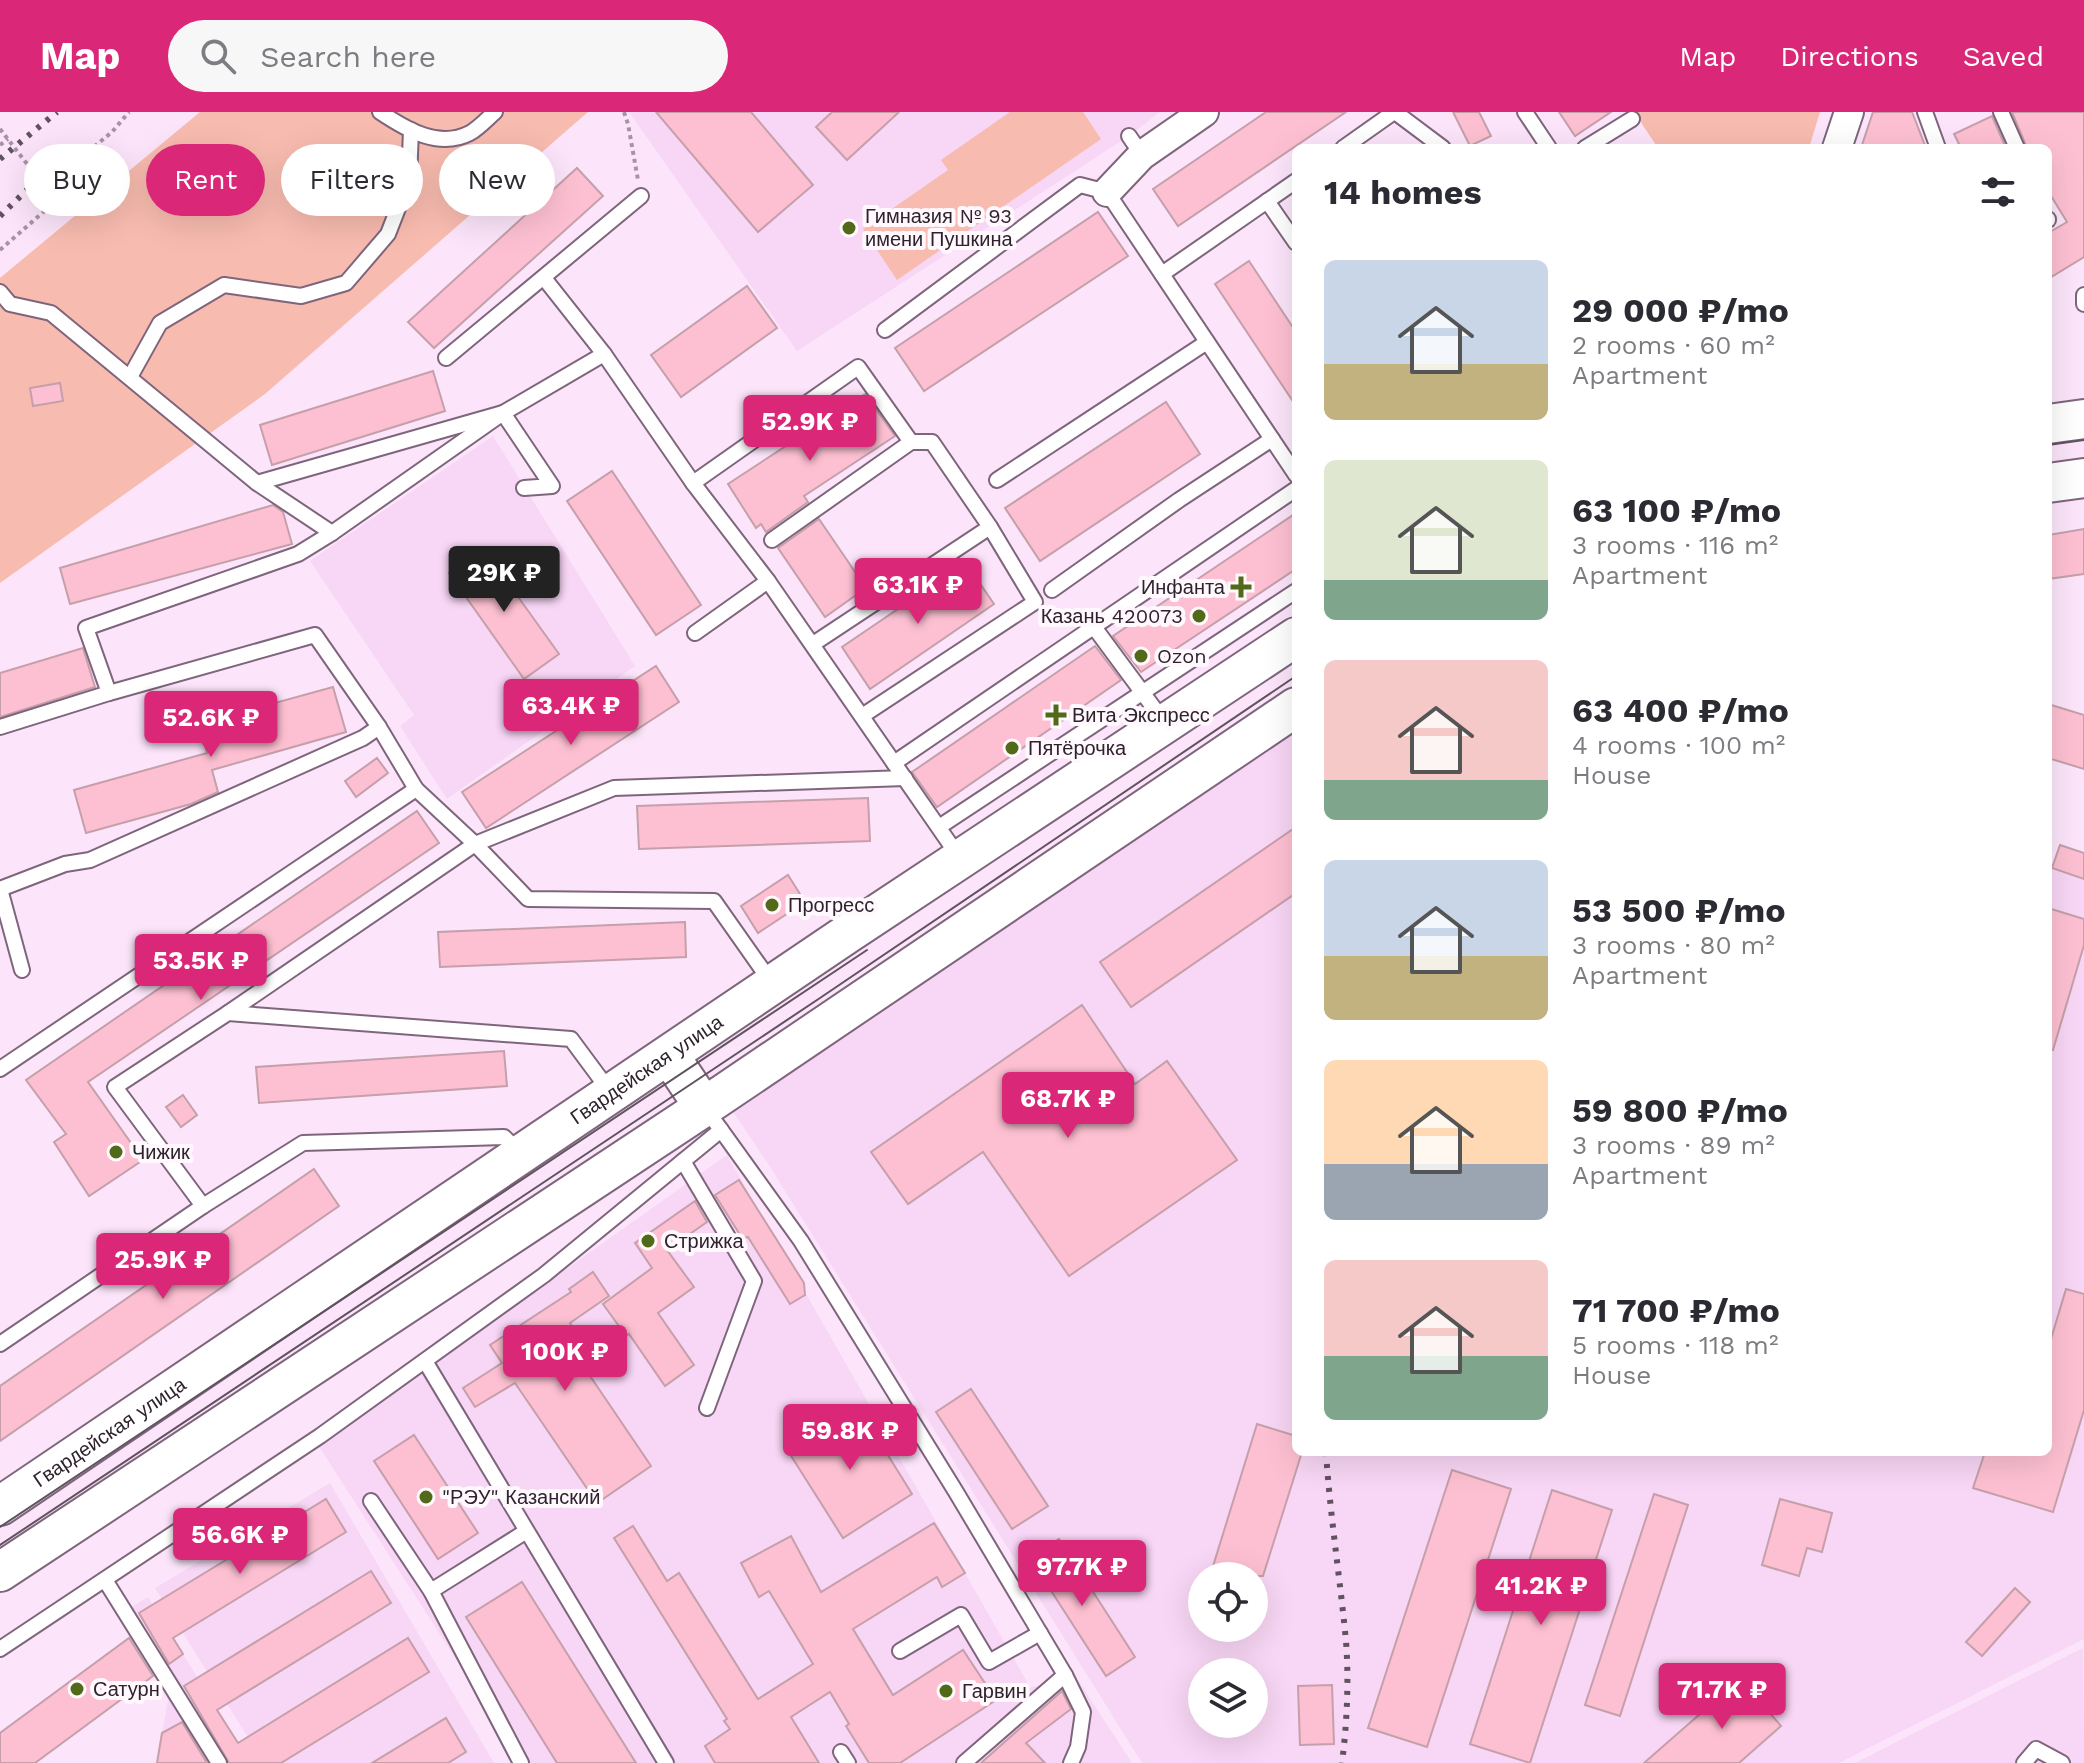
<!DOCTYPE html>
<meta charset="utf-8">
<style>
body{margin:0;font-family:"Work Sans",sans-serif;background:#f7f7f7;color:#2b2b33;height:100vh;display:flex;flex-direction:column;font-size:30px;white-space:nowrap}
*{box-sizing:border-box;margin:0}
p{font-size:26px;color:#7c7c81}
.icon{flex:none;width:44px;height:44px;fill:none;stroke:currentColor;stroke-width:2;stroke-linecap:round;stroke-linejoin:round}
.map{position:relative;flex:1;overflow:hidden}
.side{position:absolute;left:1292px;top:32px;width:760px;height:1312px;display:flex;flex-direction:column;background:#fff;border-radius:12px;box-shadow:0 8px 32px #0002}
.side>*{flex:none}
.top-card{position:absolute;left:24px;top:32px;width:760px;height:72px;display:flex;gap:16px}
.fabs{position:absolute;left:1188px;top:1450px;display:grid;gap:16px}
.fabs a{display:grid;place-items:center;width:80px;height:80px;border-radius:50%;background:#fff;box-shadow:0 8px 32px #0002;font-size:40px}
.price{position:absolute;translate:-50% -68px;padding:0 18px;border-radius:8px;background:#db2777;color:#fff;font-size:26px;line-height:52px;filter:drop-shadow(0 2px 4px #0008)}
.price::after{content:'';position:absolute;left:50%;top:48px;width:24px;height:18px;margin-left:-12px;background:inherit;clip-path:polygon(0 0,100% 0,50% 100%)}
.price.on{background:#222;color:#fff}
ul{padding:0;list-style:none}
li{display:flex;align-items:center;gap:24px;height:200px;padding:0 32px}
li span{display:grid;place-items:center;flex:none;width:224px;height:160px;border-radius:12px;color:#555}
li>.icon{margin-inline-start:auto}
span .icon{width:96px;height:96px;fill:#fffc;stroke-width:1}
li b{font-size:34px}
h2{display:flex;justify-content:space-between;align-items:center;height:96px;padding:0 32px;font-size:34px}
.pill{padding:0 28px;border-radius:36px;background:#fff;box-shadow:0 8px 32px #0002;font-size:28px;line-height:72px}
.pill.on{background:#db2777;color:#fff}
header{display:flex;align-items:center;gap:48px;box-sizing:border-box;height:112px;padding:0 40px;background:#db2777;color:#fff}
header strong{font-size:38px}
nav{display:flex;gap:44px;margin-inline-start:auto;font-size:28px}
.search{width:560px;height:72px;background:#f7f7f7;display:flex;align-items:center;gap:20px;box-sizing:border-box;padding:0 28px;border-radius:44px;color:#7c7c81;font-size:30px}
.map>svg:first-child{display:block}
</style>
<header>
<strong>Map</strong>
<div class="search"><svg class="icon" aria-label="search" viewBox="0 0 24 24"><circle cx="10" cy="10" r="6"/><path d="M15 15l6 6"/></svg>Search here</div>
<nav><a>Map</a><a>Directions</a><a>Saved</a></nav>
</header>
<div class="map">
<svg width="2084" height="1651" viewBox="0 0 2084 1651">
<rect width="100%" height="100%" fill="#fce5fa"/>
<g fill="#f8d6f5" fill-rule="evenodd">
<path d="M 629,0 L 1160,0 L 1129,24 L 797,239 Z"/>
<path d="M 493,324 L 635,554 L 447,687 L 400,614 L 414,603 L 310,449 Z"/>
<path d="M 1296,615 L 1296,1340 L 2048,1340 L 2048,751 L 2084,762 L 2084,1527 L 1839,1651 L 1142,1651 L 767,1050 L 729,994 ZM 1202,1464 L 1254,1464 L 1254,1516 L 1202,1516 ZM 1202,1560 L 1254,1560 L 1254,1612 L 1202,1612 Z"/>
<path d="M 727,1043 L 1030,1575 L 1078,1568 L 1132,1651 L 523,1651 L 318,1333 Z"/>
<path d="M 330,1371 L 494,1651 L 264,1651 L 155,1476 Z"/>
<path d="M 148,1485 L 250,1651 L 157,1651 L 168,1588 L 156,1549 L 125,1499 Z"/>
<path d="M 2083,1536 L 2084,1651 L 1855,1651 Z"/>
</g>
<g fill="#f8bbaf">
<path d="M 200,0 L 588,0 L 265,282 L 0,471 L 0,166 Z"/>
<path d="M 1010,0 L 1083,0 L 1101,27 L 897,168 L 863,117 L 948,58 L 941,48 Z"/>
<path d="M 1634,0 L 1820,0 L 1809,36 L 1658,36 Z"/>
</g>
<g fill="#fdc0d2" stroke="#c59fa9" stroke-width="2">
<path d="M 656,0 L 751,0 L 813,73 L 758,120 Z"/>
<path d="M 832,0 L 899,0 L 847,48 L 816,15 Z"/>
<path d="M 1266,0 L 1346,0 L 1178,114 L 1153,77 Z"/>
<path d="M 1453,0 L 1479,0 L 1491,24 L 1470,34 Z"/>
<path d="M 1559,0 L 1611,0 L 1575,24 Z"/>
<path d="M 1873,0 L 1912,0 L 1926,36 L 1861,36 Z"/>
<path d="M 2012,0 L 2084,0 L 2084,145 L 2048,167 L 2048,121 L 2067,110 L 2048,79 L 2048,36 L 2027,36 Z"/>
<path d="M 1992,4 L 2006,36 L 1961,36 L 1954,22 Z"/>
<path d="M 577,56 L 603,84 L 434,236 L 408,210 Z"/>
<path d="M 1098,100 L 1128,144 L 924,279 L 895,236 Z"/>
<path d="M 1249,149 L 1296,220 L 1296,294 L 1215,172 Z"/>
<path d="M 747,174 L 777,216 L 681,285 L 651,243 Z"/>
<path d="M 433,259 L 445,299 L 272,353 L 260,313 Z"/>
<path d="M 60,271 L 63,289 L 33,294 L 30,276 Z"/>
<path d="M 865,282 L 895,324 L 804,384 L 808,390 L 766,420 L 761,412 L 756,416 L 728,372 Z"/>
<path d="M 1166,290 L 1200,342 L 1040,449 L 1005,396 Z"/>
<path d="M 612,359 L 701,493 L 656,523 L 567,389 Z"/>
<path d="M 273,393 L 283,400 L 292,432 L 70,492 L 60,456 Z"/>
<path d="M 1296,401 L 1296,457 L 1141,560 L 1113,524 Z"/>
<path d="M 819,407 L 866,476 L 825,505 L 778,436 Z"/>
<path d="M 2084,417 L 2084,462 L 2048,467 L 2048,423 Z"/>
<path d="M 483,436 L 559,542 L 524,567 L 449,461 Z"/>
<path d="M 966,451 L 994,492 L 870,577 L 842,535 Z"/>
<path d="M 1095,534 L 1121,568 L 937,695 L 912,660 Z"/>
<path d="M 83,536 L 95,575 L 0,605 L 0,561 Z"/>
<path d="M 656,554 L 679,590 L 486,716 L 462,680 Z"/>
<path d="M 333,575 L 346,620 L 212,658 L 218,680 L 191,692 L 86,721 L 74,678 L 207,641 L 199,612 Z"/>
<path d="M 2048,592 L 2084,603 L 2084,657 L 2048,646 Z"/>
<path d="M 377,646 L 388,661 L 356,685 L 345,669 Z"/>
<path d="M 868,686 L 870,729 L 639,737 L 637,694 Z"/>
<path d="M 417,699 L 439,731 L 88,970 L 143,1048 L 89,1084 L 54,1030 L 66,1022 L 26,968 Z"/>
<path d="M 1296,715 L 1296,781 L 1131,895 L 1100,850 Z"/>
<path d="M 2060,733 L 2084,741 L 2084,767 L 2052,756 Z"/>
<path d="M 788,763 L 805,790 L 758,821 L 741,794 Z"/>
<path d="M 2048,796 L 2084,807 L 2084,833 L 2053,938 L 2048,938 Z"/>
<path d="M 685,810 L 686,845 L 440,855 L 438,820 Z"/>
<path d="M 1082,893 L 1135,972 L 1167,949 L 1237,1048 L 1069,1164 L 983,1040 L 908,1092 L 871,1040 Z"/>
<path d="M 504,939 L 507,974 L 259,991 L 256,955 Z"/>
<path d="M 183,983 L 197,1003 L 181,1015 L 166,995 Z"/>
<path d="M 314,1057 L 339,1094 L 0,1329 L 0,1274 Z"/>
<path d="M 739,1068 L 804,1171 L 805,1183 L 790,1192 L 748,1125 L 742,1126 L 715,1083 Z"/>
<path d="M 695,1089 L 707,1110 L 667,1138 L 694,1175 L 658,1201 L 694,1253 L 665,1274 L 629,1222 L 626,1224 L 603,1192 L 652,1156 L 635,1131 Z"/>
<path d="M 593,1160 L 609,1184 L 570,1211 L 574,1217 L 563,1224 L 651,1354 L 597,1391 L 515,1271 L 475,1295 L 463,1276 L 502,1251 L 490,1233 L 571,1180 L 569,1177 Z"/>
<path d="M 2066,1177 L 2084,1182 L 2084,1298 L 2053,1400 L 1973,1376 L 1985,1340 L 2048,1340 L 2048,1237 Z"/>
<path d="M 971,1277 L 1048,1394 L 1012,1417 L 936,1300 Z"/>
<path d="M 858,1295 L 912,1382 L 843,1426 L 788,1339 Z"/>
<path d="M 1257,1312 L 1296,1324 L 1296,1340 L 1302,1340 L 1263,1464 L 1210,1464 Z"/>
<path d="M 414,1323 L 478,1421 L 438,1447 L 374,1349 Z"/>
<path d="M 1452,1358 L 1511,1377 L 1427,1635 L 1368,1616 Z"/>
<path d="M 1552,1378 L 1612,1398 L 1530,1651 L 1470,1632 Z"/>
<path d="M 1654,1382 L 1688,1393 L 1620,1604 L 1585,1593 Z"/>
<path d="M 326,1387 L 346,1420 L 173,1526 L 183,1542 L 169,1552 L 139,1501 Z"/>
<path d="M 1780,1387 L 1832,1401 L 1822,1440 L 1807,1436 L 1799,1464 L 1762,1453 Z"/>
<path d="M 934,1411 L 965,1461 L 942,1475 L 937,1465 L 853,1517 L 893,1583 L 963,1538 L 996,1588 L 900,1651 L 869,1651 L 846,1614 L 849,1612 L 830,1580 L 791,1605 L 819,1651 L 715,1651 L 705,1634 L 730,1617 L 724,1609 L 727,1607 L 614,1426 L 633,1414 L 667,1469 L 679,1461 L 758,1587 L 813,1552 L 769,1479 L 759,1485 L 741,1451 L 791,1424 L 821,1480 Z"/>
<path d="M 1059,1427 L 1135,1545 L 1106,1564 L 1030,1446 Z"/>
<path d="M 371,1459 L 391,1491 L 217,1598 L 238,1631 L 408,1526 L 429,1560 L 281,1651 L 229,1651 L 184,1574 Z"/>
<path d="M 522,1470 L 636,1651 L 557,1651 L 466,1505 Z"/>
<path d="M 2015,1476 L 2030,1490 L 1982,1544 L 1966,1530 Z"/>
<path d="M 129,1526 L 153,1564 L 35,1651 L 0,1651 L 0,1621 Z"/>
<path d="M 1740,1567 L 1781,1614 L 1739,1651 L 1644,1651 Z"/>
<path d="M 1332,1573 L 1334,1632 L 1300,1633 L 1298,1574 Z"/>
<path d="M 1062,1579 L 1071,1597 L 1026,1631 L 1045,1651 L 981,1651 Z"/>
<path d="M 446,1606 L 466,1640 L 448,1651 L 372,1651 Z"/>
<path d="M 182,1610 L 207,1651 L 157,1651 L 162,1621 Z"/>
</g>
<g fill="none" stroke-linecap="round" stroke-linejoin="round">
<defs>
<g id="service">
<path d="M 380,0 C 407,18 439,37 470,21 C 479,16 488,6 495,0"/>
<path d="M 1395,0 L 1443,36"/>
<path d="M 1525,0 L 1549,36"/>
<path d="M 1925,0 L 1938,36"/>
<path d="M 2001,0 L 2017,36"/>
<path d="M 1129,24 L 1142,43"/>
<path d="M 1343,36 L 1394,0"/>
<path d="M 1585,36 L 1632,7"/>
<path d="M 1267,89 L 1296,131"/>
<path d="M 2048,107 L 2048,108"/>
<path d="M 1162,162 L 1296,69"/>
<path d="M 544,166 L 604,242"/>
<path d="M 0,180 L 10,192 L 51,201 L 257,371 L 332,421"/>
<path d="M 2084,183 L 2084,192"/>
<path d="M 885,218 L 1080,73 L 1107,80 L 1296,363"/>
<path d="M 446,246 L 641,84"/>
<path d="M 130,265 L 160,211 L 224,173 L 301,184 L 346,171 L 388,122 L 409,68 L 411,18"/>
<path d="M 997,368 L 1207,230"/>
<path d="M 257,371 L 503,301 L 552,374 L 524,376"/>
<path d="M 693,371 L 768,469 L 959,745"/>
<path d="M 1052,478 L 1179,388 L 1272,327"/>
<path d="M 1094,515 L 1165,611"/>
<path d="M 695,521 L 768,469"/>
<path d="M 813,532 L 990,415 L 932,330 L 911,330"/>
<path d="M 109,581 L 315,523 L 379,615 L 416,677 L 475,732 L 528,787 L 714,789 L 771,870"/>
<path d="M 862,604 L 1035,490 L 990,415"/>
<path d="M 0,615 L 109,581 L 86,516 L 298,442 L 332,421 L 503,301 L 604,242 L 693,371 L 858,255 L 911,330 L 772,428"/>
<path d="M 894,651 L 1296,377"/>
<path d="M 939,715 L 1296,479"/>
<path d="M 22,858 L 0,777 L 65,752 L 90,748 L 363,626 L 379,615"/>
<path d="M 228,901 L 475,732 L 614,676 L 905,666"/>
<path d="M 0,957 L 416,677"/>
<path d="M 716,1011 L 801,1129 L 956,1380 L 1065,1563 L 964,1651"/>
<path d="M 683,1049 L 754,1169 L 707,1296"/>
<path d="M 203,1094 L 115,975 L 228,901 L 571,927 L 611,981"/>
<path d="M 0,1232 L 203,1094 L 303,1031 L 504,1025 L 520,1041"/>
<path d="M 425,1249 L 666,1651"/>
<path d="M 371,1389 L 431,1479 L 521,1651"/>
<path d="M 105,1468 L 219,1651"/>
<path d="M 431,1479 L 525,1420"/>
<path d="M 0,1537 L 320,1324 L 544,1163 L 721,1018"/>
<path d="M 900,1539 L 961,1503 L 989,1550 L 1040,1521"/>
<path d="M 1065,1563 L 1083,1600 L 1078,1635 L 1071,1651"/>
<path d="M 841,1640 L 848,1651"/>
<path d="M 2024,1651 L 2036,1637 L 2062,1651"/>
</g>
<g id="minor">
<path d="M 1837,36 L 1849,0"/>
<path d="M 1107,80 L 1142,43 L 1204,0"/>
</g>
<g id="secondary">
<path d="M 2048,312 L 2084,307"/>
<path d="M 2048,371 L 2084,366"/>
<path d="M 669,943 L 704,995"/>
<path id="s1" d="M 0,1394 L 847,822 L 1296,525"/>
<path d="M 0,1460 L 704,995 L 1296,595"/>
</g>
</defs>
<use href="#service" stroke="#7e657c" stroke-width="18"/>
<use href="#minor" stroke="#7e657c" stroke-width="32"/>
<use href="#secondary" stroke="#7e657c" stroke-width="42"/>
<g stroke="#a694a5" stroke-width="4" stroke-dasharray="4 4" stroke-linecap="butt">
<path d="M 624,0 L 628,12 L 638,68"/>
<path d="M 0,33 L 8,27"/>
<path d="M 65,81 L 91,59 L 86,52"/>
<path d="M 0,138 L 65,81 L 57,70 L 62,61 L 112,20 L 129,0"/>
</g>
<use href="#service" stroke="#fff" stroke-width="14"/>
<use href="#minor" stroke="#fff" stroke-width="28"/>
<use href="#secondary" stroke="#fff" stroke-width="38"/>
<g stroke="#60525f" stroke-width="2">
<path d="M 2048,333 L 2084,328"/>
<path d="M 0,1415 L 867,838"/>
<path d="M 0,1433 L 820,886 L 1296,564"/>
</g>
<g stroke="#60525f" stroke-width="6" stroke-dasharray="4 8" stroke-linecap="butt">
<path d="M 0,47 L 57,0"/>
<path d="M 0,104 L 64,42"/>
<path d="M 1326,1340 C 1330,1403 1340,1466 1346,1529 C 1349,1569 1347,1611 1342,1651"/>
</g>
<path stroke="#a694a5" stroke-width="4" stroke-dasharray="4 4" stroke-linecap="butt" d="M 0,17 L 51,83 L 86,52"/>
</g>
<g fill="#526919" stroke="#fff9fe" stroke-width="3">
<circle cx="849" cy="116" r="8"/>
<path d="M1237 463h8v8h8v8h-8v8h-8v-8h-8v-8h8z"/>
<circle cx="1199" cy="504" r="8"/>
<circle cx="1141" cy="544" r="8"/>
<path d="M1052 591h8v8h8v8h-8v8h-8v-8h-8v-8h8z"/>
<circle cx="1012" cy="636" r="8"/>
<circle cx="772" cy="793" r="8"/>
<circle cx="116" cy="1040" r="8"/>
<circle cx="648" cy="1129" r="8"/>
<circle cx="426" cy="1385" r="8"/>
<circle cx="77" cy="1577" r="8"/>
<circle cx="946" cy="1579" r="8"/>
</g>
<g text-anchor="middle" stroke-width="8" stroke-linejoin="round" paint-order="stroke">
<g font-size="20" fill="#2e232d" stroke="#fff9fe" text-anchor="start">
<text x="865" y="111">Гимназия № 93<tspan x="865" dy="23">имени Пушкина</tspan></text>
<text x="1225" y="482" text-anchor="end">Инфанта</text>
<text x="1183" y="511" text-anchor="end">Казань 420073</text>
<text x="1157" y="551">Ozon</text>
<text x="1072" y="610">Вита Экспресс</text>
<text x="1028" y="643">Пятёрочка</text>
<text x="788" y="800">Прогресс</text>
<text x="132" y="1047">Чижик</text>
<text x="664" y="1136">Стрижка</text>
<text x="442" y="1392">"РЭУ" Казанский</text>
<text x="93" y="1584">Сатурн</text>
<text x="962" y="1586">Гарвин</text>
</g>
<g font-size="20" fill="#2e232d" stroke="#fff9fe">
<text dy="7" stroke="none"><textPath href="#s1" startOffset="780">Гвардейская улица</textPath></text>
<text dy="7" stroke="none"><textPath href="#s1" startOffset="132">Гвардейская улица</textPath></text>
</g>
</g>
</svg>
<div class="fabs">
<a><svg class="icon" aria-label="locate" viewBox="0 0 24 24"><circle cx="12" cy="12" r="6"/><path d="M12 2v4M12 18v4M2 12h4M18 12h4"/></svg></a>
<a><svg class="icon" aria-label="layers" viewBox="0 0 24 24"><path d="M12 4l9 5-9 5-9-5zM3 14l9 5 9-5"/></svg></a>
</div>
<b class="price" style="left:810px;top:351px">52.9K ₽</b>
<b class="price on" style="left:504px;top:502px">29K ₽</b>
<b class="price" style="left:918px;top:514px">63.1K ₽</b>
<b class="price" style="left:571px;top:635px">63.4K ₽</b>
<b class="price" style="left:211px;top:647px">52.6K ₽</b>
<b class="price" style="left:201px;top:890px">53.5K ₽</b>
<b class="price" style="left:1068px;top:1028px">68.7K ₽</b>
<b class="price" style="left:163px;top:1189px">25.9K ₽</b>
<b class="price" style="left:565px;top:1281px">100K ₽</b>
<b class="price" style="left:850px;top:1360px">59.8K ₽</b>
<b class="price" style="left:240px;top:1464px">56.6K ₽</b>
<b class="price" style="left:1082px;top:1496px">97.7K ₽</b>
<b class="price" style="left:1541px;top:1515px">41.2K ₽</b>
<b class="price" style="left:1722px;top:1619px">71.7K ₽</b>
<div class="top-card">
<a class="pill">Buy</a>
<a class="pill on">Rent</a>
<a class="pill">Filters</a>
<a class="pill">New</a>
</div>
<section class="side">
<h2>14 homes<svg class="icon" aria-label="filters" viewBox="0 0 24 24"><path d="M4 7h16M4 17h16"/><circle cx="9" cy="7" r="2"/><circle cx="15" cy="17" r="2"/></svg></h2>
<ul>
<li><span style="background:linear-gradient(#c9d6e8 65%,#c2b280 0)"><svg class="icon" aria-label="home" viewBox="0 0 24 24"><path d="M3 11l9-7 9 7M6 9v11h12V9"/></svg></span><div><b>29 000 ₽/mo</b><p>2 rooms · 60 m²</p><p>Apartment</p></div></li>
<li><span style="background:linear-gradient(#dfe7d0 75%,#7fa58c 0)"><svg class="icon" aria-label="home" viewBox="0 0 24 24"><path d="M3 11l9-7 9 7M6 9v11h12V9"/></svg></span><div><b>63 100 ₽/mo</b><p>3 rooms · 116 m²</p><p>Apartment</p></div></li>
<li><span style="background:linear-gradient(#f6c9c9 75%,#7fa58c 0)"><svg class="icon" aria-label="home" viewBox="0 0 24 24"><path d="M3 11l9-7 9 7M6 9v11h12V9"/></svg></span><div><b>63 400 ₽/mo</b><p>4 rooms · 100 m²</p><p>House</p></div></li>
<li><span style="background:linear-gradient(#c9d6e8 60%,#c2b280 0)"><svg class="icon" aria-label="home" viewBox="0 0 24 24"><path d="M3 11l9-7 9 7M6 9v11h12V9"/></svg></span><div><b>53 500 ₽/mo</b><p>3 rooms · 80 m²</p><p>Apartment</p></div></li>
<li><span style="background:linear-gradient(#ffd9b3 65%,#9aa5b1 0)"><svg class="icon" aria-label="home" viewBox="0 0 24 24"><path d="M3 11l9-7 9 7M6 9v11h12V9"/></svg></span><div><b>59 800 ₽/mo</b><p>3 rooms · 89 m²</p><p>Apartment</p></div></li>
<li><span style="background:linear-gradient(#f6c9c9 60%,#7fa58c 0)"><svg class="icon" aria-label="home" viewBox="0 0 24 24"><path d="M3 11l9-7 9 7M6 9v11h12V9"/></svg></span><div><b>71 700 ₽/mo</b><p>5 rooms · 118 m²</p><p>House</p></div></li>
</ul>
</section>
</div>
